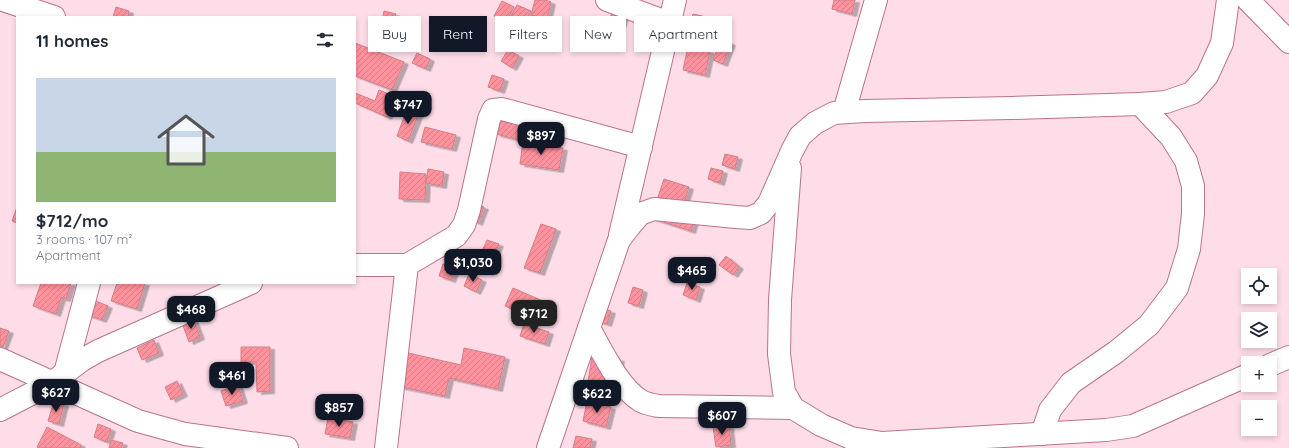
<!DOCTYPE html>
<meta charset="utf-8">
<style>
body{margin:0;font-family:Quicksand,sans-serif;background:#f2f2f3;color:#1f2937;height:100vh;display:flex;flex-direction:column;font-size:15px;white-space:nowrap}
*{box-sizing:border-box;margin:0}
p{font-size:13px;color:#747a83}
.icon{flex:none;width:22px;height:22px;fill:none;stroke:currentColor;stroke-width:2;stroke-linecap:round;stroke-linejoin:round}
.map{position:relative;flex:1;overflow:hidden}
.sheet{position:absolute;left:16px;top:16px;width:340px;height:268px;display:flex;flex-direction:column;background:#fff;border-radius:0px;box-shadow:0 2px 6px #0003}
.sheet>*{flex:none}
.banner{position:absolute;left:368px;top:16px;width:380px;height:36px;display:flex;gap:8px}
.controls{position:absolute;left:1241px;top:268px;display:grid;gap:8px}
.controls a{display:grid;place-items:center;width:36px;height:36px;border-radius:0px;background:#fff;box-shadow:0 2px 6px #0003;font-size:20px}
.price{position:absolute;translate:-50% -34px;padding:0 9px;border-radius:8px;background:#111827;color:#fff;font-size:13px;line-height:26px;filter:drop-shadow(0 1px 2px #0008)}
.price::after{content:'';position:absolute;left:50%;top:24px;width:12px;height:9px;margin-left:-6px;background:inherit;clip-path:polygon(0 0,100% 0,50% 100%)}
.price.current{background:#222;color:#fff}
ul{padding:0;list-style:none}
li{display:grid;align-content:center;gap:8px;height:212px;padding:0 20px}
li span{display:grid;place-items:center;height:124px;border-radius:0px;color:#555}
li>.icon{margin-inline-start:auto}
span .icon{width:72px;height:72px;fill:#fffc;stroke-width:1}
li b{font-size:17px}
h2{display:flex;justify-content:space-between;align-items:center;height:48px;padding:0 20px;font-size:17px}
.tag{padding:0 14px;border-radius:0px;background:#fff;box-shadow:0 2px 6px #0003;font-size:14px;line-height:36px}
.tag.current{background:#111827;color:#fff}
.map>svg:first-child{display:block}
</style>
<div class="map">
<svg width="1289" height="448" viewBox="0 0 1289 448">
<defs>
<pattern id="building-hatch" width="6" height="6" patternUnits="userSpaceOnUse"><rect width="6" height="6" fill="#ff929c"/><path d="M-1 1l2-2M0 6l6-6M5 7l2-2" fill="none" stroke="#da7c85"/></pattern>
<filter id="shadow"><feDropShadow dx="4.5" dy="2.5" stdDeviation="0" flood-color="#0004"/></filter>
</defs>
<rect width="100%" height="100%" fill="#fedde9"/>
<g fill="url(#building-hatch)" stroke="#d08086" filter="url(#shadow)">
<path d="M 535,0 L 545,0 L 551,2 L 547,19 L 531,15 Z"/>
<path d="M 834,0 L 855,0 L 852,14 L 832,9 Z"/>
<path d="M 502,1 L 514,7 L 506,22 L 494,16 Z"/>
<path d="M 517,5 L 531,11 L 524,25 L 510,18 Z"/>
<path d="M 116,7 L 129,11 L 128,17 L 113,17 Z"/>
<path d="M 614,7 L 626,11 L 614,46 L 602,42 Z"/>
<path d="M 384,11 L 396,14 L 389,42 L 378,40 Z"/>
<path d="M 693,14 L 720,20 L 715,39 L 688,32 Z"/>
<path d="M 577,27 L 601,34 L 598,44 L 574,38 Z"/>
<path d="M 721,39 L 731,43 L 723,64 L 713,60 Z"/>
<path d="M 355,43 L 404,62 L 392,90 L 355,76 Z"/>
<path d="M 688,46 L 710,51 L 705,75 L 683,70 Z"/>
<path d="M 508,50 L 519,56 L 512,68 L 501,61 Z"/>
<path d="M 417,53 L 430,59 L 426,69 L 412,63 Z"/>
<path d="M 492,75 L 504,79 L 500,91 L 488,87 Z"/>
<path d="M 379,90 L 396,97 L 387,117 L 355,103 L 355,93 L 375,101 Z"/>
<path d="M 407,109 L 419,113 L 408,141 L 397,136 Z"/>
<path d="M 501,117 L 529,125 L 524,141 L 496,134 Z"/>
<path d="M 425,127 L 456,135 L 452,149 L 421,142 Z"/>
<path d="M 523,141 L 563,148 L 559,170 L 520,164 Z"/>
<path d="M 725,154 L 738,157 L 735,169 L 722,165 Z"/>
<path d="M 711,168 L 723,171 L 720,183 L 708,179 Z"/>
<path d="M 428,169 L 444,172 L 442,186 L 426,183 Z"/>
<path d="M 400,172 L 426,174 L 425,200 L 399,199 Z"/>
<path d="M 664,179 L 689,187 L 681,213 L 695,218 L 691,231 L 651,218 Z"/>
<path d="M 472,203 L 484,207 L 478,223 L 467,218 Z"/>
<path d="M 17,207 L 17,223 L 12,221 Z"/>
<path d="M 541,224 L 556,229 L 540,273 L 524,268 Z"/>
<path d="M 487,240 L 499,244 L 494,255 L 482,251 Z"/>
<path d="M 726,256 L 739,267 L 733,275 L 719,265 Z"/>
<path d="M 443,264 L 455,269 L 451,280 L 439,276 Z"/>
<path d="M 469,274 L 482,280 L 476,292 L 464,286 Z"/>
<path d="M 41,283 L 71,283 L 66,299 L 61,298 L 56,314 L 33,306 Z"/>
<path d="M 117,283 L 145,283 L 137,309 L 111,301 Z"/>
<path d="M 687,283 L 700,287 L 696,300 L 683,295 Z"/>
<path d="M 633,287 L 643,290 L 639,306 L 628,303 Z"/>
<path d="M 513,288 L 545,302 L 538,320 L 505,306 Z"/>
<path d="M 88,298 L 108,306 L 102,320 L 82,313 Z"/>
<path d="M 597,307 L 611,311 L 607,324 L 594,320 Z"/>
<path d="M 193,318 L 200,337 L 189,342 L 182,323 Z"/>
<path d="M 524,324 L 549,332 L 545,344 L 520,336 Z"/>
<path d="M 0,328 L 9,331 L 3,347 L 0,346 Z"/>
<path d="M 154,340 L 159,353 L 142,360 L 137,348 Z"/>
<path d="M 241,347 L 270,347 L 270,391 L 257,392 L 256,362 L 241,362 Z"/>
<path d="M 464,348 L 505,357 L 498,389 L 449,378 L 445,396 L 396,386 L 404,352 L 461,365 Z"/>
<path d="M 592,356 L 620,359 L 616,386 L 588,382 Z"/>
<path d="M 177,381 L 183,394 L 171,400 L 165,387 Z"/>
<path d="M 238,385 L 243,401 L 226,406 L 221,391 Z"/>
<path d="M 341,395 L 356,396 L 356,411 L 340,410 Z"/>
<path d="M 54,401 L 64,404 L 59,424 L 48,421 Z"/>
<path d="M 587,401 L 611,407 L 606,427 L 583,421 Z"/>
<path d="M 328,418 L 353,422 L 350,438 L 325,434 Z"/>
<path d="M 98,424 L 111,429 L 107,442 L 94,437 Z"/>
<path d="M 729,425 L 731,445 L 716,447 L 713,427 Z"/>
<path d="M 47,427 L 81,445 L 80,448 L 39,448 L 37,447 Z"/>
<path d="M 576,436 L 592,439 L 590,448 L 573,448 Z"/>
<path d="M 111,440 L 123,443 L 121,448 L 109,448 Z"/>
</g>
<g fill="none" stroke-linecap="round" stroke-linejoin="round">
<defs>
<g id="minor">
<path d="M 3,0 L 54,17"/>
<path d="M 607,0 L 669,23"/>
<path d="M 1248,0 L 1289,42"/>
<path d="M 844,112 L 876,0"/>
<path d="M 790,168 L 780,300 L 779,354 L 784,392 L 793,408 L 821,425 L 851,438 L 882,443 L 1106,430 L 1133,426 L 1248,375"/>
<path d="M 620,235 L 675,0"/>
<path d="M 355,265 L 407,265 L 456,236 L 464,225 L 469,210 L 489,119 L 493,110 L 502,109 L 641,147"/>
<path d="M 589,328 C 602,351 618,387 641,401 C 646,404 653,405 659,406 L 793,408"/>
<path d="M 0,359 L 138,421 L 185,434 L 287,448"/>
<path d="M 1270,365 L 1289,357"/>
<path d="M 65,373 L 89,283"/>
<path d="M 0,410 L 52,383 L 82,360 L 98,351 L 251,283"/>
<path d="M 1042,434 L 1050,410 L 1071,383 L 1116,352 L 1149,325 L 1177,288 L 1189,249 L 1193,214 L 1193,186 L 1186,161 L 1171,137 L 1140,104"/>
<path d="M 386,448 L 407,265"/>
<path d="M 548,448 L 619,240 L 629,227 L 640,214 L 654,209 L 736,217 L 750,218 L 761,213 L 769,203 L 792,151 L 800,136 L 815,123 L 834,113 L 865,111 L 1012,108 L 1140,104 L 1166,102 L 1192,93 L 1207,76 L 1222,43 L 1228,0"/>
</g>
</defs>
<use href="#minor" stroke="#bb728f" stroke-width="24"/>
<use href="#minor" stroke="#fff" stroke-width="22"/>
</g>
</svg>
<div class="controls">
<a><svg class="icon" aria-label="locate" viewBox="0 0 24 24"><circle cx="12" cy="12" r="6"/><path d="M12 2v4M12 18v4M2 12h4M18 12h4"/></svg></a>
<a><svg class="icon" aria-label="layers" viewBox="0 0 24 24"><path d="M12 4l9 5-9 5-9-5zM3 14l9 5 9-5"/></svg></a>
<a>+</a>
<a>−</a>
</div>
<b class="price" style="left:408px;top:125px">$747</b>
<b class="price" style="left:541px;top:156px">$897</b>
<b class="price" style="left:473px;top:283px">$1,030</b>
<b class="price" style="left:692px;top:291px">$465</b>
<b class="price" style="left:191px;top:330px">$468</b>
<b class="price current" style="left:534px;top:334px">$712</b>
<b class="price" style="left:232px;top:396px">$461</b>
<b class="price" style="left:56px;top:413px">$627</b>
<b class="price" style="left:597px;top:414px">$622</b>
<b class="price" style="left:339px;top:428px">$857</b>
<b class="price" style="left:722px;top:436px">$607</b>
<div class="banner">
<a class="tag">Buy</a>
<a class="tag current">Rent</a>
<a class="tag">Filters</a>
<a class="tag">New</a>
<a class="tag">Apartment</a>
</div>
<section class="sheet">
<h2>11 homes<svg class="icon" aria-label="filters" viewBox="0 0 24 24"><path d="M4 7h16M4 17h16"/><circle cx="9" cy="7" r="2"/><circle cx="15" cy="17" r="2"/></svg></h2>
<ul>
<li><span style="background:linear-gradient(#c9d6e8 60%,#8fb573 0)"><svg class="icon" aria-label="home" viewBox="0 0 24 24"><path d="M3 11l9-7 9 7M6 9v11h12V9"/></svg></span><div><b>$712/mo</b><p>3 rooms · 107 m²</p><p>Apartment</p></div></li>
</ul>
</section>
</div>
